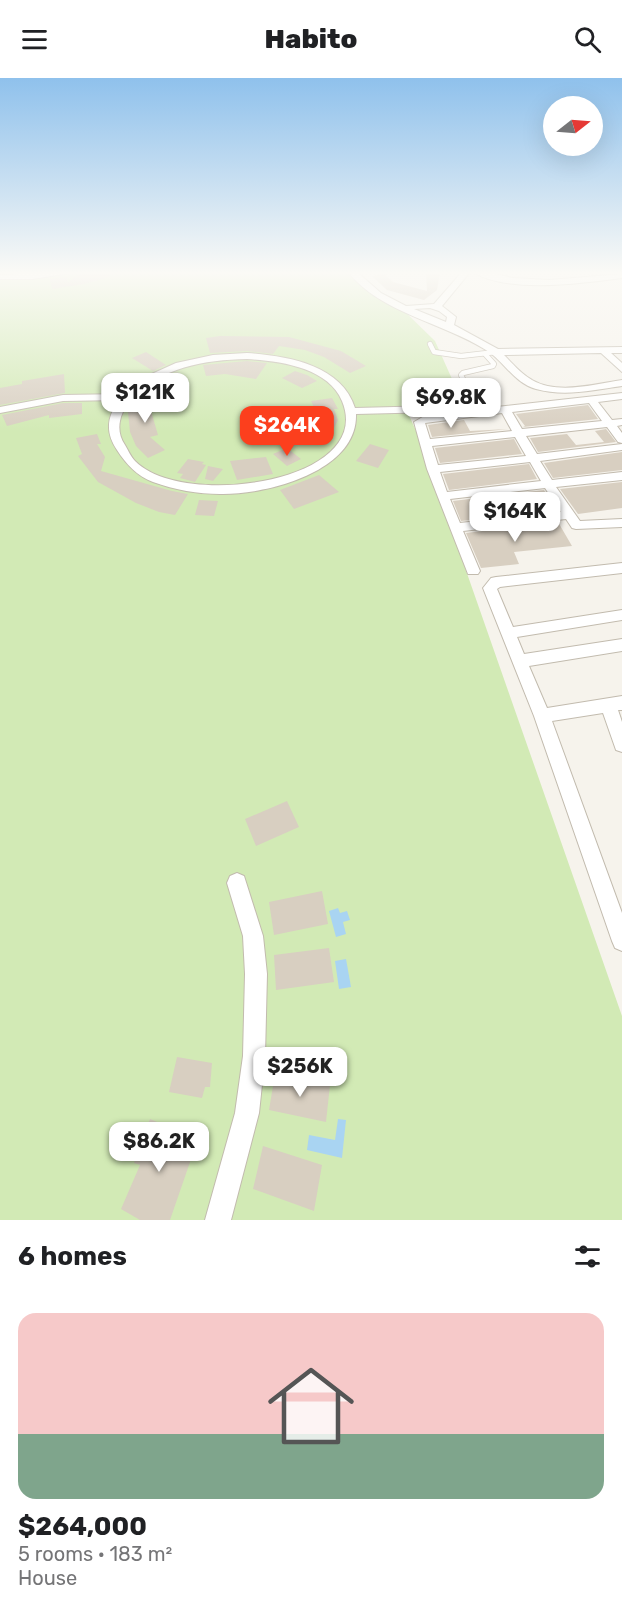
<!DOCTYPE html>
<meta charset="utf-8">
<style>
body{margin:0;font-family:Rubik,sans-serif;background:#f6f6f6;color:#202124;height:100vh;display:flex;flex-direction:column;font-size:22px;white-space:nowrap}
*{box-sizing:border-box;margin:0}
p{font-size:20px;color:#757577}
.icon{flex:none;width:33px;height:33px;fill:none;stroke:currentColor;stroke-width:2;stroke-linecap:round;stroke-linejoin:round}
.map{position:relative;height:1142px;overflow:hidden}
.details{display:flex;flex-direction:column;background:#fff;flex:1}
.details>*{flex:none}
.needle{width:39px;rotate:73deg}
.buttons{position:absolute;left:543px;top:18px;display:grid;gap:12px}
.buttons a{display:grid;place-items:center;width:60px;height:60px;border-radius:50%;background:#fff;box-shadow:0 6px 24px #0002;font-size:30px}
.price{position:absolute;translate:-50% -51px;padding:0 14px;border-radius:12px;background:#fff;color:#222;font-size:20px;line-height:39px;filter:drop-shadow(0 2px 3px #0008)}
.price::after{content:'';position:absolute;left:50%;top:36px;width:18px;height:14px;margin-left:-9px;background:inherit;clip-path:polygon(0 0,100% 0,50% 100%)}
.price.active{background:#fc3f1d;color:#fff}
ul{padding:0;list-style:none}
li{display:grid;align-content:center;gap:12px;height:318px;padding:0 18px}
li span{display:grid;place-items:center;height:186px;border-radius:18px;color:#555}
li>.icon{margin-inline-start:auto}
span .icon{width:108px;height:108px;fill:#fffc;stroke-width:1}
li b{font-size:26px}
h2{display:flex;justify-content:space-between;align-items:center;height:72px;padding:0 18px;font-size:26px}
header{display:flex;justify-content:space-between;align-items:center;height:78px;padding:0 18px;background:#fff;font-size:27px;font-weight:800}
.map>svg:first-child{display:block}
</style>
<header><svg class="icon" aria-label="menu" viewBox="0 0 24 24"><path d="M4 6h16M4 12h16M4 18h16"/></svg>Habito<svg class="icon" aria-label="search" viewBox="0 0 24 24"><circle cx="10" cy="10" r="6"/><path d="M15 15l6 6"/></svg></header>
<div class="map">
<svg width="622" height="1142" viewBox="0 0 622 1142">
<rect width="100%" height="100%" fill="#f6f3ec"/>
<path fill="#d2eab5" d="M 0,194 L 358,194 L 361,201 L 393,222 L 435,263 L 465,330 L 408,335 L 421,364 L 622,938 L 622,1142 L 0,1142 Z"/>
<g fill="#a9d4f2">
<path d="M 338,830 L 340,835 L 347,833 L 350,842 L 343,844 L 346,856 L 336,859 L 329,833 Z"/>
<path d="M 346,881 L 351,909 L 339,911 L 335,883 Z"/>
<path d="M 338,1041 L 346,1042 L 342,1080 L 307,1072 L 309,1057 L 335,1062 Z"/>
</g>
<g fill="#d8cfc1">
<path d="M 108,194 L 109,199 L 84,206 L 52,211 L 50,201 L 67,199 L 68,204 L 78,197 Z"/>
<path d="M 426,194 L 440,194 L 437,212 L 424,222 L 387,212 L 372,198 L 384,196 L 393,204 L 427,213 Z"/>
<path d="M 220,258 L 289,259 L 341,273 L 366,288 L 350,295 L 324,279 L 305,272 L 279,268 L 273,276 L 247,273 L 210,275 L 206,260 Z"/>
<path d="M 146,274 L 166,287 L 153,293 L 132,280 Z"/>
<path d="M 247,283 L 267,285 L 256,301 L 225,296 L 206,298 L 203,287 Z"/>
<path d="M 295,293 L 307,297 L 317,303 L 302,310 L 282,300 Z"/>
<path d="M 177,294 L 187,300 L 169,308 L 160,302 Z"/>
<path d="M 64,296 L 65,315 L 0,327 L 0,310 L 22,306 L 22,303 Z"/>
<path d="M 144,313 L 164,316 L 151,333 L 158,357 L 150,359 L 165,372 L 148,380 L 136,368 L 130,354 L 128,334 Z"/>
<path d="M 332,320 L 338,331 L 334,331 L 338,342 L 330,358 L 318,356 L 316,333 L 311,323 Z"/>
<path d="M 63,325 L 82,325 L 82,336 L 49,340 L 49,337 L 7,348 L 2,337 Z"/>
<path d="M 588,327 L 598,341 L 523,349 L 525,348 L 516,336 Z"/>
<path d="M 464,342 L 470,353 L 508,351 L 432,359 L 428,347 Z"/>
<path d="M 606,351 L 616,364 L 538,374 L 530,360 L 567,356 L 576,367 L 604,364 L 595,353 Z"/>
<path d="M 97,356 L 101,366 L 97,366 L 105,379 L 101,393 L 172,413 L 188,416 L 175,437 L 159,434 L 136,425 L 98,404 L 78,378 L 82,376 L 76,360 Z"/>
<path d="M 514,361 L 522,376 L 440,385 L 435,370 Z"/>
<path d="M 370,366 L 389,372 L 378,390 L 356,383 Z"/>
<path d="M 287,370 L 301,381 L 287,388 L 273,376 Z"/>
<path d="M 622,374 L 622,392 L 553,400 L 544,385 Z"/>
<path d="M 266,379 L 273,396 L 237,402 L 230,383 Z"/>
<path d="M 188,381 L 204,384 L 202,386 L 206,387 L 195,404 L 180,400 L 183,396 L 177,395 Z"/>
<path d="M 529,386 L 537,401 L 449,412 L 443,396 Z"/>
<path d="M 208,388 L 223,391 L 213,403 L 205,401 Z"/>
<path d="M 319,397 L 339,414 L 294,431 L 280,412 Z"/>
<path d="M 622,404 L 622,430 L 578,436 L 560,411 Z"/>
<path d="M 544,412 L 557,432 L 461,443 L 453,423 Z"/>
<path d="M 199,422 L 218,423 L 214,438 L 195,437 Z"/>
<path d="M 558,444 L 572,468 L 514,474 L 519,486 L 481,490 L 466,455 Z"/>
<path d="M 287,723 L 299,749 L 256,768 L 245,741 Z"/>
<path d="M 322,813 L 328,846 L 274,857 L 269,824 Z"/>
<path d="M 329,870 L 334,904 L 276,912 L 274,877 Z"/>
<path d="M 177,979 L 212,985 L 210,1009 L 205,1009 L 202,1020 L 169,1014 Z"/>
<path d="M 275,996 L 330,1007 L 326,1044 L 269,1032 Z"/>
<path d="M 150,1041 L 198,1061 L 170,1142 L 140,1142 L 121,1131 L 140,1087 L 134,1085 Z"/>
<path d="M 263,1068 L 322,1087 L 314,1133 L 253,1111 Z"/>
</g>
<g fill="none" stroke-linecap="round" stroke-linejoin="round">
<defs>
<g id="service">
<path d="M 430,266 L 434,274 L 461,278 L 496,274"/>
<path d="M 465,305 L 461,297 L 463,295 L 493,288 L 494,286 L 485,276"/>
</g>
<g id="minor">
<path d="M 52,194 L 77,194 L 32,201 L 0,201 L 0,197 Z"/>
<path d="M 348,194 L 357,194 L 381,215 L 406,228 L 434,226 L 462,194 L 470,194 L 442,228 L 456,239 L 454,247 L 498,271 L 622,269 L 622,275 L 611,275 L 622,285 L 622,294 L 601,275 L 504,277 C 513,286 521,296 532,302 C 558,317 595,306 622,302 L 622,308 C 593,312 565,319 536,311 C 514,305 504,283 486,272 C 442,244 382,236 348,194 ZM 430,230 L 439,233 L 447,239 L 446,244 L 414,231 Z"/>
<path d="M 473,194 L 486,194 L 513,200 L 549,202 L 622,196 L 622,200 C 582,205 508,216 473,194 Z"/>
<path d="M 247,275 C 286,278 341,286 355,330 L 435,328 L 440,331 L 435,334 L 356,336 C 358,394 266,417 220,416 C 198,416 175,412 153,404 C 137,398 126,386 117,372 C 105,354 107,339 119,322 L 63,323 L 0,335 L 0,329 L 63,317 L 125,316 L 145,299 L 176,285 L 213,277 ZM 247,281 C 279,283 328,289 342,323 C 376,404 183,432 135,383 C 131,379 128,372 125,367 C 115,353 119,335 131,322 C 161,289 204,282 247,281 Z"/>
<path d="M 622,315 L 622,321 L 598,324 L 612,342 L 622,341 L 622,347 L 617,348 L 622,355 L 622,365 L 618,364 L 607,349 L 526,358 L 537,376 L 622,366 L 622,372 L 540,383 L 552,402 L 622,394 L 622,402 L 556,409 L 580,443 L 622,441 L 622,449 L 576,451 L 572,450 L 566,441 L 463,453 L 480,493 L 478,496 L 468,496 L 427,391 L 414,344 L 426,337 ZM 589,325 L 602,343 L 522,351 L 512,334 ZM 502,335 L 512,353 L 430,361 L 425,345 ZM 515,359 L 526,378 L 438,387 L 432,368 ZM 530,384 L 541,403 L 447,414 L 440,394 ZM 545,410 L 561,434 L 460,445 L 450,421 Z"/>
<path d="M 622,485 L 622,495 L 500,509 L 497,511 L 513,549 L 622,532 L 622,542 L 517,559 L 524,576 L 622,561 L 622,573 L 529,588 L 547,630 L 622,618 L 622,632 L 618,632 L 622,644 L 622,674 L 616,672 L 603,635 L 552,643 L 622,835 L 622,873 L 615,870 L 612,863 L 534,638 L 483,510 L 491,500 L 496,499 Z"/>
<path d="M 237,795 L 244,798 L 263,858 L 267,896 L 265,978 L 259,1035 L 231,1142 L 205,1142 L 235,1035 L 243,978 L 245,896 L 243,858 L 227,805 L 230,798 Z"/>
</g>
</defs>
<use href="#service" stroke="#c2bbae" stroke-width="6"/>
<use href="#minor" stroke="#c2bbae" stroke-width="2"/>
<use href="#service" stroke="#fff" stroke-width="4.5"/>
<use href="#minor" fill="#fff" fill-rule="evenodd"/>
</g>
<linearGradient id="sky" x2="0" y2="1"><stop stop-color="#8fc1ec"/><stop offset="0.55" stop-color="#fbfaf6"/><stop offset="1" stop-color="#fbfaf6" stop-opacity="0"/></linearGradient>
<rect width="622" height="354" fill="url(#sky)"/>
</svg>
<div class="buttons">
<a><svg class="needle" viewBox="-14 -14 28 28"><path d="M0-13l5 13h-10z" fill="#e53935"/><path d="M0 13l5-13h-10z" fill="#757577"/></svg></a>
</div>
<b class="price" style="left:145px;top:346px">$121K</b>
<b class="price" style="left:451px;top:351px">$69.8K</b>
<b class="price active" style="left:287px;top:379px">$264K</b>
<b class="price" style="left:515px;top:465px">$164K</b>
<b class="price" style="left:300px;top:1020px">$256K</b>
<b class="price" style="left:159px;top:1095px">$86.2K</b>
</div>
<section class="details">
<h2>6 homes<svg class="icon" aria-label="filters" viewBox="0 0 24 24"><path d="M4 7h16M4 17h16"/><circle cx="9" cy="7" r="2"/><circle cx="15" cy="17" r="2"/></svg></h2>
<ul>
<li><span style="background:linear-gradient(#f6c9c9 65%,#7fa58c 0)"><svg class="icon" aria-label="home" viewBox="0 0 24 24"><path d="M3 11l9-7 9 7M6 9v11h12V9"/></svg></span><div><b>$264,000</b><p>5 rooms · 183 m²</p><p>House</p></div></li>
</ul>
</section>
